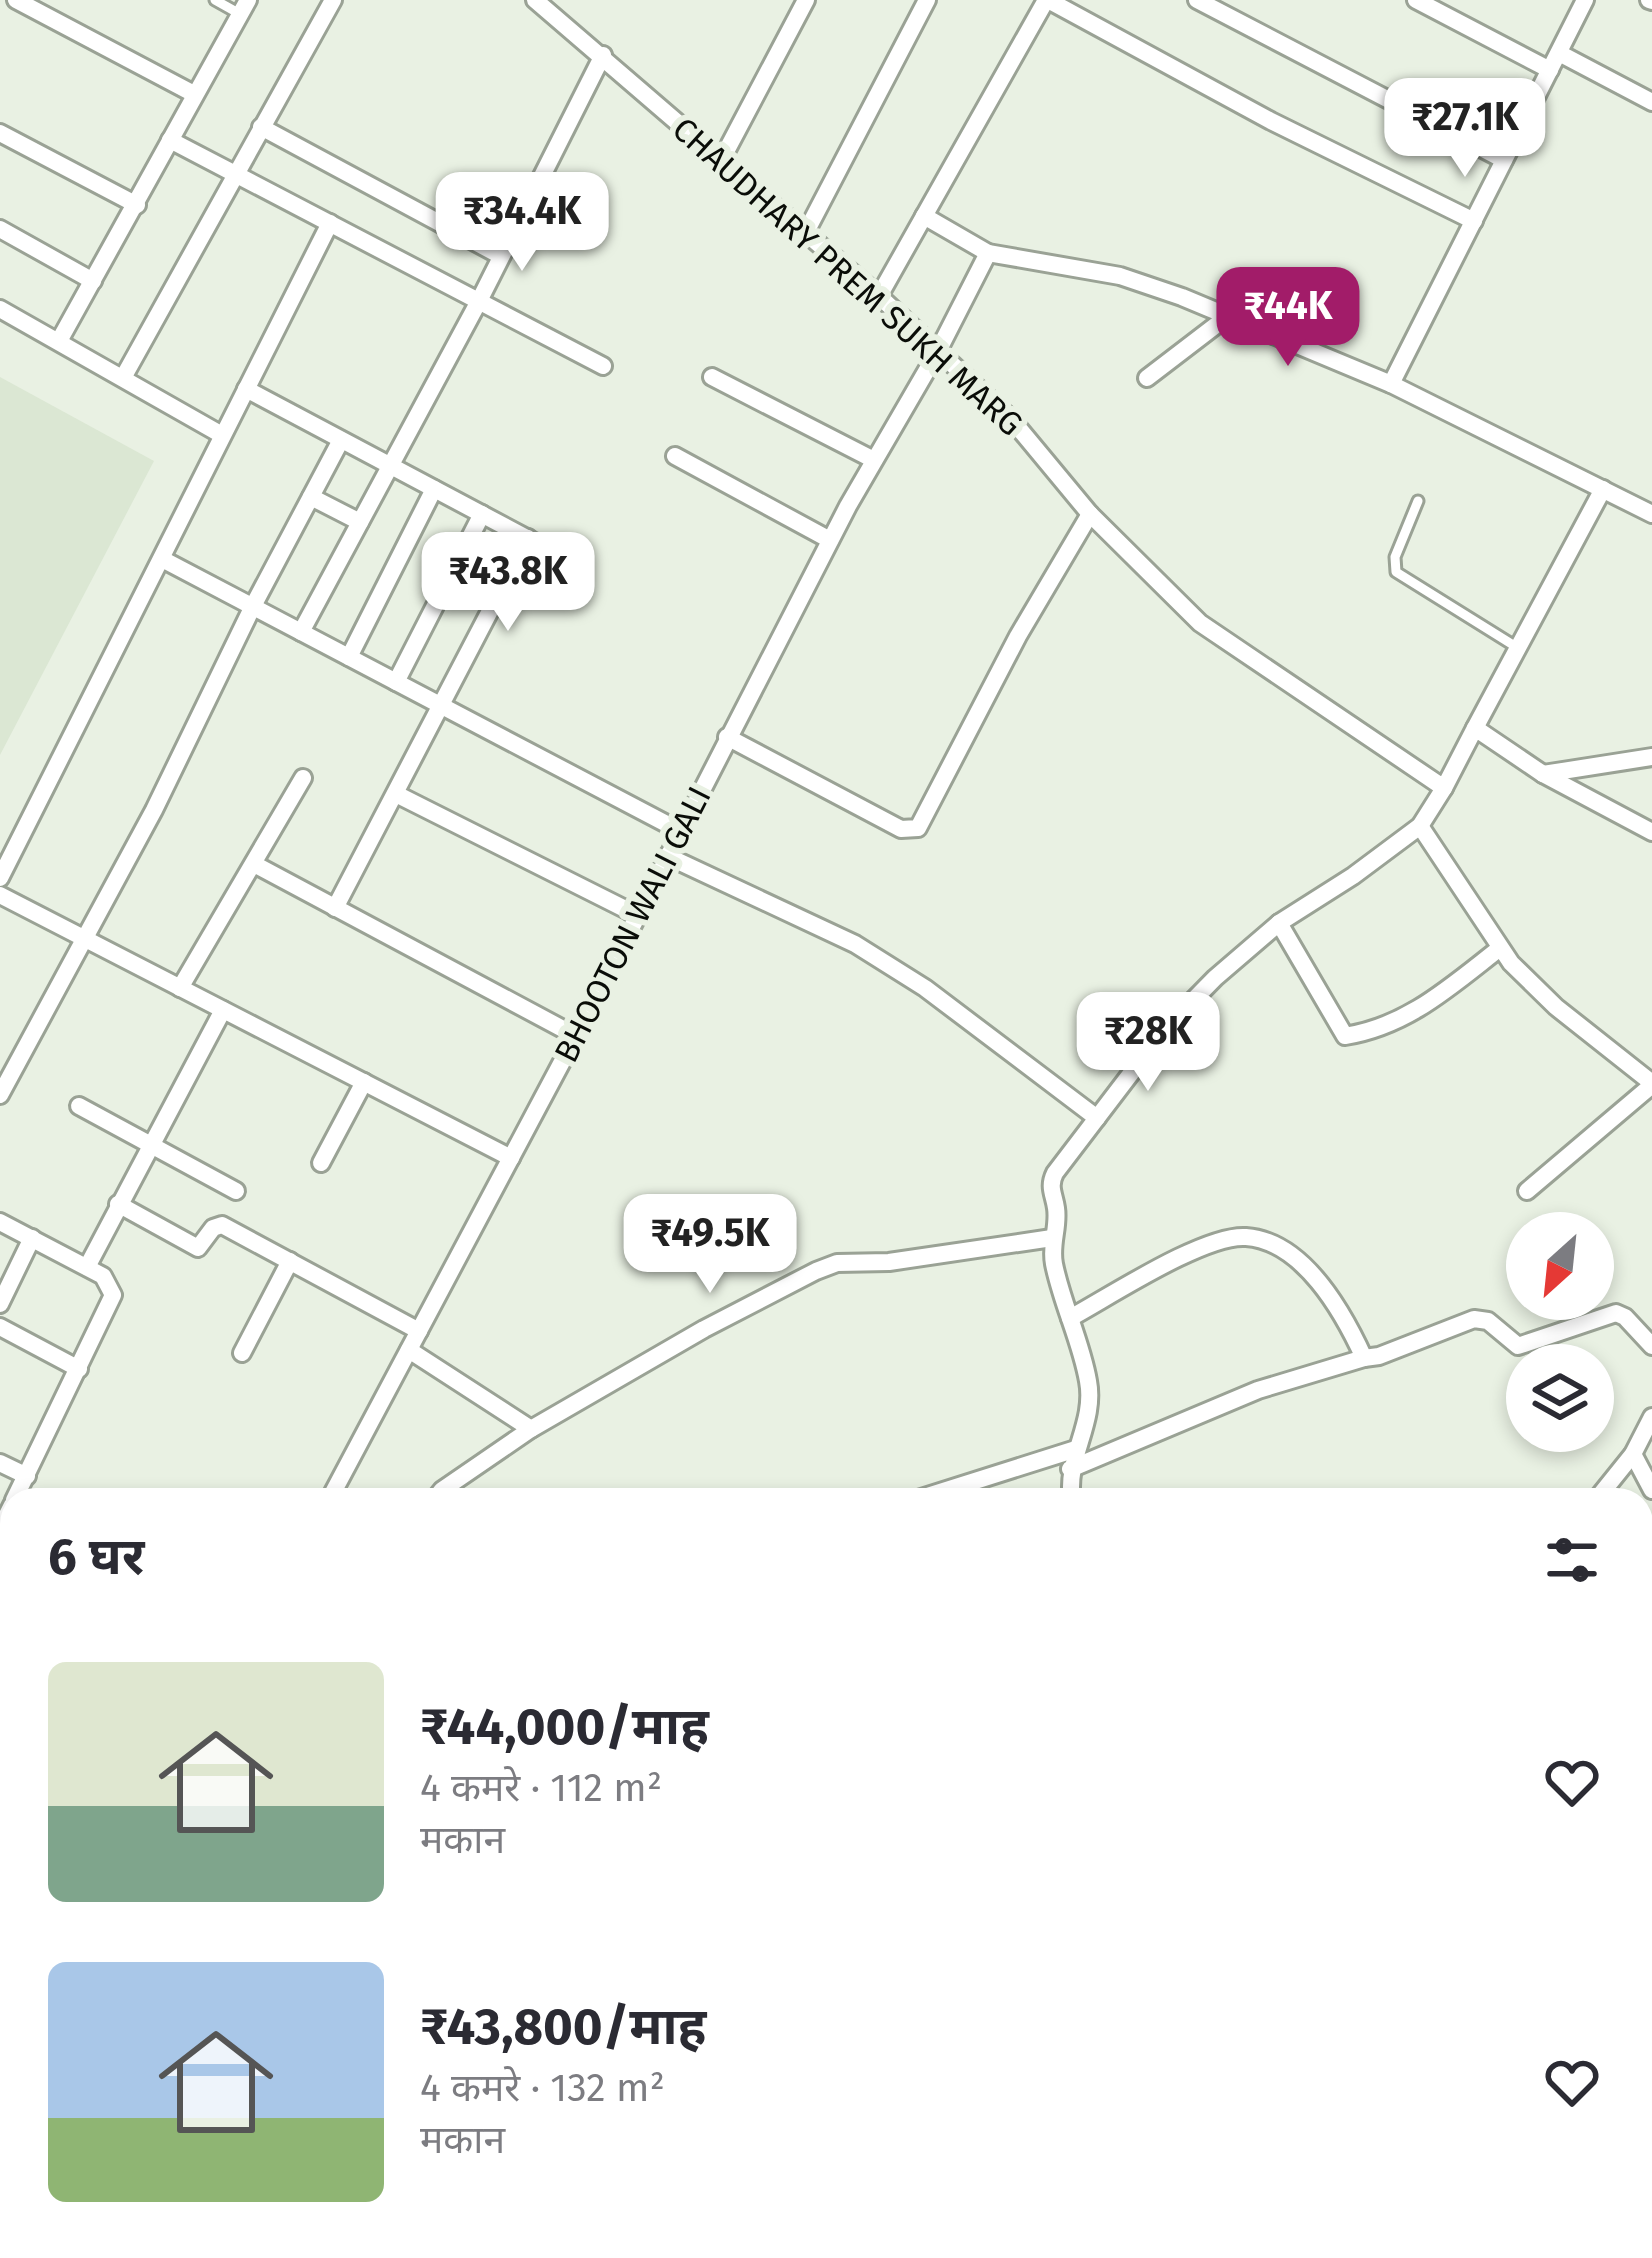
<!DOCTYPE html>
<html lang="hi">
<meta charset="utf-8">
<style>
body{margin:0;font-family:"Fira Sans","Noto Sans Devanagari",sans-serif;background:#f7f7f7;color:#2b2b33;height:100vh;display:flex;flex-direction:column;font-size:45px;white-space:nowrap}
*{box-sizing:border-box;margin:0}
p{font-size:39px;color:#7c7c81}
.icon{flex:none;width:66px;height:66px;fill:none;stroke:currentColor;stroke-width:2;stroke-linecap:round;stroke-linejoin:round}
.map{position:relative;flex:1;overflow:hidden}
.drawer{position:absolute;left:0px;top:1488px;width:1653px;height:771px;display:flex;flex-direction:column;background:#fff;border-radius:36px 36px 0 0;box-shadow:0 6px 18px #0003}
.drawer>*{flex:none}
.needle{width:78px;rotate:207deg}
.tools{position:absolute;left:1506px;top:1212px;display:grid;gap:24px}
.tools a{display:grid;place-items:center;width:108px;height:108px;border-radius:50%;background:#fff;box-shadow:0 6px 18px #0003;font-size:60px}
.price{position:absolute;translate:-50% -102px;padding:0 27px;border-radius:24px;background:#fff;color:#222;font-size:39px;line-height:78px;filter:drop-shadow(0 3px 6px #0008)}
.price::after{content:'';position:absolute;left:50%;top:72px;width:36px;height:27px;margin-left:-18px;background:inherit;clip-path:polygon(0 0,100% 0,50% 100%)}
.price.selected{background:#a21c69;color:#fff}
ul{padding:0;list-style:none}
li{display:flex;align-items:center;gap:36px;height:300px;padding:0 48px}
li span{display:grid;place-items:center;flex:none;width:336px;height:240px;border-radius:18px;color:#555}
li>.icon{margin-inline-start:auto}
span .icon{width:144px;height:144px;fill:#fffc;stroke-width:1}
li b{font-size:51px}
h2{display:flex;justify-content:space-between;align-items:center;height:144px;padding:0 48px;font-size:51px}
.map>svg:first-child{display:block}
</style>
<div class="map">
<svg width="1652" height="2258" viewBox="0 0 1652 2258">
<rect width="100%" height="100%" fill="#e9f1e3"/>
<path fill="#dbe7d3" d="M 0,377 L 154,461 L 0,755 Z"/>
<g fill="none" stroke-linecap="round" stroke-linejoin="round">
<defs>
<g id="lane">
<path d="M 215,0 L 240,14"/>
<path d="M 1418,501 L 1395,557 L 1396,572 L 1518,648"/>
</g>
<g id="street">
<path d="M 16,0 L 194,94"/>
<path d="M 535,0 L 879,296 L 1012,420 L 1090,514 L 1200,623 L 1444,788 L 1475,728 L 1543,774 L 1652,832"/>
<path d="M 1048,0 L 1271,121 L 1474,221"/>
<path d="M 1197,0 L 1504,160"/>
<path d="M 1416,0 L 1550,70"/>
<path d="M 1649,0 L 1652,1"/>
<path d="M 1559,53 L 1652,102"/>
<path d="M 261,127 L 501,256"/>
<path d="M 0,133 L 137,205"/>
<path d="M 170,140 L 603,366"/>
<path d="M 722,159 L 806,0"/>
<path d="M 924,216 L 988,253"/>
<path d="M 0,229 L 93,281"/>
<path d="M 806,232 L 927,0"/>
<path d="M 879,296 L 1046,0"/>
<path d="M 0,309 L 222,435"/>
<path d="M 59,341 L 248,0"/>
<path d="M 124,376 L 333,0"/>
<path d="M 712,377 L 874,460"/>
<path d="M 1147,378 L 1228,316"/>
<path d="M 1391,384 L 1585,0"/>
<path d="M 246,389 L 570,561"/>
<path d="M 675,456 L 830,540"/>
<path d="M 311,497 L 360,522"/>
<path d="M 162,559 L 680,831"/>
<path d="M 301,632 L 479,301 L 603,55"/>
<path d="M 349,657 L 434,489"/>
<path d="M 396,682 L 482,514"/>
<path d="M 1475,728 L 1603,489"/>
<path d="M 727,737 L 901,829 L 918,828 L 1018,636 L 1090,514"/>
<path d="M 1543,774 L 1652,757"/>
<path d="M 396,794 L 637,915"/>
<path d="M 1420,826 L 1511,963 L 1556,1007 L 1652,1083"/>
<path d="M 667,856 L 855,944 L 925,988 L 1097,1118"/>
<path d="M 254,864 L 576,1036"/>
<path d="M 0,878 L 330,223"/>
<path d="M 0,895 L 511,1158"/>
<path d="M 335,908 L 528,538"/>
<path d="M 1279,923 L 1345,1036 C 1408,1026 1451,986 1500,948"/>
<path d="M 180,988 L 303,778"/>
<path d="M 0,1095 L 154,810 L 253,606 L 341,440"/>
<path d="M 79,1106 L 236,1191"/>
<path d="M 321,1163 L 364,1082"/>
<path d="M 1527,1191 L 1652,1085"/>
<path d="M 118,1204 L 198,1248 L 213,1228 L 222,1225 L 419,1331"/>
<path d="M 0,1222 L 103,1276 L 113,1295 L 14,1500"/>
<path d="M 87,1267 L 223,1010"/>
<path d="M 0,1304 L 32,1238"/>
<path d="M 1070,1318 C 1109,1297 1204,1234 1246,1237 C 1303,1241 1343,1312 1364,1358 L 1258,1390 L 1070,1469"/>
<path d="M 0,1327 L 79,1369"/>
<path d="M 409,1350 L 531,1429"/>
<path d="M 242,1353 L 290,1261"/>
<path d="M 1364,1358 L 1379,1356 L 1474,1319 L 1488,1321 L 1518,1346 L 1616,1313 L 1625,1317 L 1652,1346"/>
<path d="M 1633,1454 L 1652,1490"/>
<path d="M 0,1463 L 27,1476"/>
<path d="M 111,1499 L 113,1500"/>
<path d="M 329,1500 L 581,1026 L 848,506 L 938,351 L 988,253 L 1120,276 L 1182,297 L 1391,384 L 1652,514"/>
<path d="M 434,1500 L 442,1490 L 531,1429 L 704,1329 L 816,1271 L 837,1263 L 889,1262 L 1052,1238"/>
<path d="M 915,1500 L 1076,1449"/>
<path d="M 1072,1500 C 1065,1458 1096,1423 1088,1381 C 1081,1341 1062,1304 1054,1264 C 1050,1244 1059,1227 1056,1208 C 1054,1194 1048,1187 1055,1173 L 1164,1030 L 1215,978 L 1279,923 L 1353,876 L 1420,826 L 1444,788"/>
<path d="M 1596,1500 L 1633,1454 L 1652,1417"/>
<path d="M 0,1529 L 12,1505"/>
<path d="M 0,1642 L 12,1649"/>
<path d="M 0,1752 L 12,1730"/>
<path d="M 0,1765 L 12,1771"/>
<path d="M 1641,1817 L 1652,1812"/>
<path d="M 1641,1920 L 1652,1915"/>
<path d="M 1641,2189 L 1652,2195"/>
<path d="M 91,2247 L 112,2258"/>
<path d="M 1353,2247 L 1374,2258"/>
<path d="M 1639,2247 L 1652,2254"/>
<path d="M 1238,2258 L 1244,2247"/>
<path d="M 1499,2258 L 1505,2247"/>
</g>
<g id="secondary">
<path d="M 0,2034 L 12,2040"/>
<path d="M 0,2143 L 12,2150"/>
<path d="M 0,2233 L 12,2210"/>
<path d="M 194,2247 L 215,2258"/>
<path d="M 406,2247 L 427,2258"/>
</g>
<g id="primary">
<path d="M 1641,1662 L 1652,1658"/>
<path d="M 463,2258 L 476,2247"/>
<path d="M 511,2258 L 523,2247"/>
</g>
<g id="highway">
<path d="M 0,2073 L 12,2080"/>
<path d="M 0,2109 L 12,2116"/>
<path d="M 260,2247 L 281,2258"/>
<path d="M 328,2247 L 349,2258"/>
</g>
</defs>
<use href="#lane" stroke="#9aa295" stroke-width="15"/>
<use href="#street" stroke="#9aa295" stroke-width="22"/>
<use href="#secondary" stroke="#9aa295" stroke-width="30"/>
<use href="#primary" stroke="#d3d3d3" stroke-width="33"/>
<use href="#highway" stroke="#d3d3d3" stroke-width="39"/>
<use href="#lane" stroke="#fff" stroke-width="9"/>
<use href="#street" stroke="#fff" stroke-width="16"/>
<use href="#secondary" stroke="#efd8e2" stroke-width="24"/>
<use href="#primary" stroke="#e0b1c6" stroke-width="27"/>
<use href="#highway" stroke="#cb7da0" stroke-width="33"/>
<defs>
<g id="rail">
<path d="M 0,2166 L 12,2173"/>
<path d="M 0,2189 L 12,2196"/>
<path d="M 110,2247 L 131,2258"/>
<path d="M 154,2247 L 175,2258"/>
</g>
</defs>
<use href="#rail" stroke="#252923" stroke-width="10"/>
<use href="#rail" stroke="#e9f1e3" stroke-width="6" stroke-dasharray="18" stroke-linecap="butt"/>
</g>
<g text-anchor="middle" stroke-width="12" stroke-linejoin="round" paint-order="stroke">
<g font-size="33" fill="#0a0d08" stroke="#e9f1e3">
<text transform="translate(848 276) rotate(42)" y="12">CHAUDHARY PREM SUKH MARG</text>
<text transform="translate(632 924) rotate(-63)" y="12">BHOOTON WALI GALI</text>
</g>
</g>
</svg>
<div class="tools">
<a><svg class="needle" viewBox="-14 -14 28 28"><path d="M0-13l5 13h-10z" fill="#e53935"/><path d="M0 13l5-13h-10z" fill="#7c7c81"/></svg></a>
<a><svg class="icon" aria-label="layers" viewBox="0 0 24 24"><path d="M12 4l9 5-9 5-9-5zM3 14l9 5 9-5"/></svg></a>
</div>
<b class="price" style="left:1465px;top:180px">₹27.1K</b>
<b class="price" style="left:522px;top:274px">₹34.4K</b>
<b class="price selected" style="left:1288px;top:369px">₹44K</b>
<b class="price" style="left:508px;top:634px">₹43.8K</b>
<b class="price" style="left:1148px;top:1094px">₹28K</b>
<b class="price" style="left:710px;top:1296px">₹49.5K</b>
<section class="drawer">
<h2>6 घर<svg class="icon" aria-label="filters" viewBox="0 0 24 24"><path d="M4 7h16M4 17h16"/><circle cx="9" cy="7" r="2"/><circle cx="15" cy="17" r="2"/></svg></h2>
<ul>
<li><span style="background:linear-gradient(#dfe7d0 60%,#7fa58c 0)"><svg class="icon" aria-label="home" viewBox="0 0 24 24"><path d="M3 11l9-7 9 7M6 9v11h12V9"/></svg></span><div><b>₹44,000/माह</b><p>4 कमरे · 112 m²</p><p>मकान</p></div><svg class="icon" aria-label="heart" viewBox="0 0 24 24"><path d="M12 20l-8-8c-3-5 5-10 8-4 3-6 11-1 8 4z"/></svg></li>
<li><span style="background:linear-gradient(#a9c7e8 65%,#8fb573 0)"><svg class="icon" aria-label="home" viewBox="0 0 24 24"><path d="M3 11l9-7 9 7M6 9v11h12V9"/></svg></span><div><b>₹43,800/माह</b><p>4 कमरे · 132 m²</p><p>मकान</p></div><svg class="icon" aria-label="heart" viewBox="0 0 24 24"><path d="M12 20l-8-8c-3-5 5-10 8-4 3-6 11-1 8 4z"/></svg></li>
</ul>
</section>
</div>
